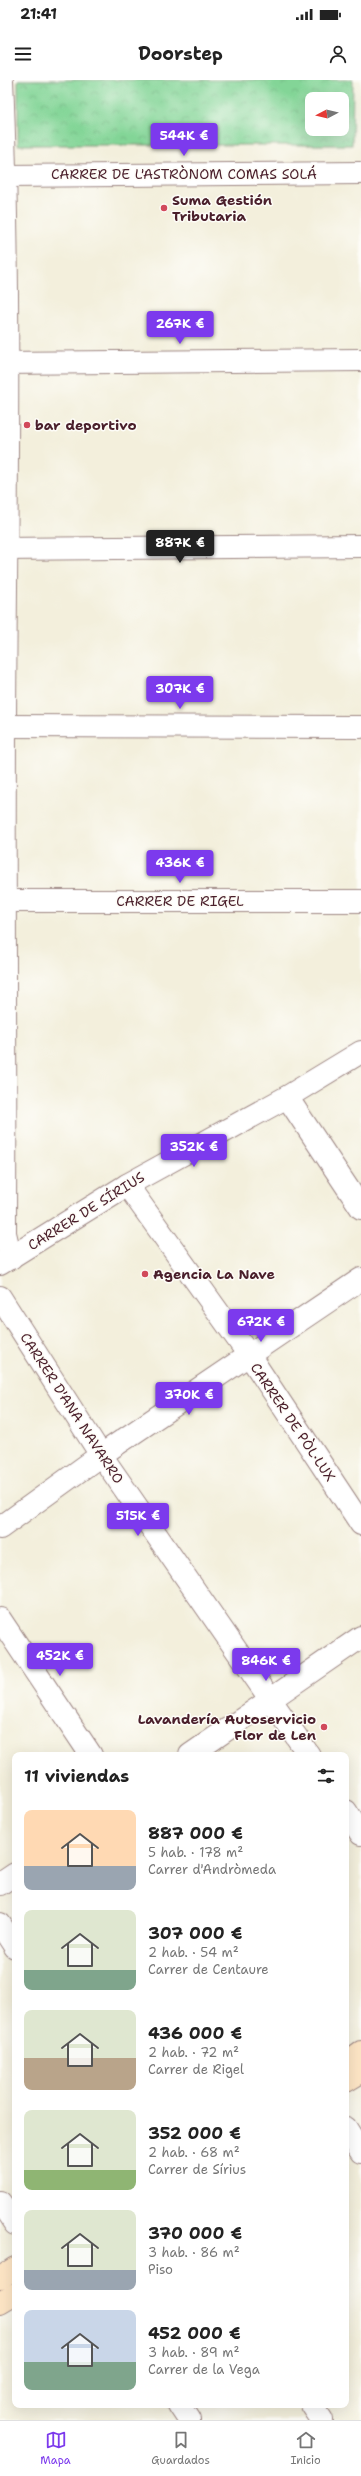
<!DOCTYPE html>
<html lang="es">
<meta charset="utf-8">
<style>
body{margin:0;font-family:"Shantell Sans",sans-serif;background:#f6f6f6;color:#222;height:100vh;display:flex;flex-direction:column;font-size:15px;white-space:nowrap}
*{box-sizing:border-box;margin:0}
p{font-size:13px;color:#767676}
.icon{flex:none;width:22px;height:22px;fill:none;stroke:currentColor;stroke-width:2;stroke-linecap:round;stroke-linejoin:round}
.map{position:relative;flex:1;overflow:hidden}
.drawer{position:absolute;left:12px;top:1672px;width:337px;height:656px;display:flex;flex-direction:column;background:#fff;border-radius:8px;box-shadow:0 4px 16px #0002}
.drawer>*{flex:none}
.needle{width:26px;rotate:263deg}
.buttons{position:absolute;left:305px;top:12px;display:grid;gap:8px}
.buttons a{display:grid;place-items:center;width:44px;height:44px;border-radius:8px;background:#fff;box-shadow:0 4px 16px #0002;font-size:20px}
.price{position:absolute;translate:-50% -34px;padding:0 9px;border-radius:4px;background:#7c3aed;color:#fff;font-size:13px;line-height:26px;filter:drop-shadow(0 1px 2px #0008)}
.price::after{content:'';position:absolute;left:50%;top:24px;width:12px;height:9px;margin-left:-6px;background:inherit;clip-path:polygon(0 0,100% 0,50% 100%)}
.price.active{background:#222;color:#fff}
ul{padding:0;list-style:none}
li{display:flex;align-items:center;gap:12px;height:100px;padding:0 12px}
li span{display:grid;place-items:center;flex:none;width:112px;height:80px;border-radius:8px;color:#555}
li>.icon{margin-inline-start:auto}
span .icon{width:48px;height:48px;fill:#fffc;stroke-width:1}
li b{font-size:17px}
h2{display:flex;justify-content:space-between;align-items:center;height:48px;padding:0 12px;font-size:17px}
.status{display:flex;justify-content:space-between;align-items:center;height:28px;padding:0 20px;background:#fff;direction:ltr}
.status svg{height:11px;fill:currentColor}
header{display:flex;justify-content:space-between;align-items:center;height:52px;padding:0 12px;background:#fff;font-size:18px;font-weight:700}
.tab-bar{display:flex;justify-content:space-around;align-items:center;height:56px;border-top:1px solid #e0e0e0;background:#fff;font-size:11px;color:#767676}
.tab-bar a{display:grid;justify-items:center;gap:2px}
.tab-bar .active{color:#7c3aed}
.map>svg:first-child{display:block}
</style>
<div class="status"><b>21:41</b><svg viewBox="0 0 49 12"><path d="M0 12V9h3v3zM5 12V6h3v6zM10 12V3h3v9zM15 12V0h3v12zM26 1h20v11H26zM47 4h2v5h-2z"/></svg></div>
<header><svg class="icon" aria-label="menu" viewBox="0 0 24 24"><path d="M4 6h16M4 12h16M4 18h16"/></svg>Doorstep<svg class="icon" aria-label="person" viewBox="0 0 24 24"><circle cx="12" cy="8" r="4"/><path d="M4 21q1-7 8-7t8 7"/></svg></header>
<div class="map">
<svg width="361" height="2340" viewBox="0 0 361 2340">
<defs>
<pattern id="park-crowns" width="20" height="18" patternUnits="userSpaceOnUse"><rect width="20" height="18" fill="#83d597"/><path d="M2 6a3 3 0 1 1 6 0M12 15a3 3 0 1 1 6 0" fill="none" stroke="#73b682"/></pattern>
</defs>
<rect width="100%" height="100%" fill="#fdfcf7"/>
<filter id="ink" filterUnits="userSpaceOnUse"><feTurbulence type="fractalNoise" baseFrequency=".025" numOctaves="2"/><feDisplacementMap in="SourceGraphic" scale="8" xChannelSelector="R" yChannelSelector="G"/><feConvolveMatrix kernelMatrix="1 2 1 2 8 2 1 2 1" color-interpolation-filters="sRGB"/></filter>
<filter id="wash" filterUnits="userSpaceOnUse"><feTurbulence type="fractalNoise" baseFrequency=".012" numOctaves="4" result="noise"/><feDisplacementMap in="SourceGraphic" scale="16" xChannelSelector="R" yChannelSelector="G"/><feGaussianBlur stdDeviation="0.9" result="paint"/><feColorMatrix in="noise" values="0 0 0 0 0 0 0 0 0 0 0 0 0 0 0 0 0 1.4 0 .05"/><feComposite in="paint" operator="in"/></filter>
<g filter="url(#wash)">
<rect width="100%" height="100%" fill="#f3efdc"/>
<path fill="url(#park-crowns)" stroke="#667a61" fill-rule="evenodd" d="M 18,0 L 353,0 L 352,65 L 18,65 ZM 312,19 L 342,19 L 342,49 L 312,49 Z"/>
</g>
<g filter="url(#ink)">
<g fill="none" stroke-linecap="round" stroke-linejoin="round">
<defs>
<g id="street">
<path d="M 2,0 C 11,214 6,429 5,643 C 4,813 6,983 5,1153 L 11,1178"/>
<path d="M 6,96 L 361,93"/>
<path d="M 0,283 L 361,280"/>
<path d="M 0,469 L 361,466"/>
<path d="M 0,646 L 361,647"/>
<path d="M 0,821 L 361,821"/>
<path d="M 287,1017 L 361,1128"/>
<path d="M 127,1105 L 249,1275 L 361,1444"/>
<path d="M 0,1184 L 127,1105 L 287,1017 L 361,972"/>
<path d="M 0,1217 L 101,1375 L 309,1675"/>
<path d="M 0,1448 L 101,1375 L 361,1199"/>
<path d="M 0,1539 L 91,1675"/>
<path d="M 190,1675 L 361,1557"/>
<path d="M 346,1731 L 361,1754"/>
<path d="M 0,1804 L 15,1794"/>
<path d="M 0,1844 L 15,1867"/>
<path d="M 346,2048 L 361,2072"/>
<path d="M 0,2122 L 15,2144"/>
<path d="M 179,2325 L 189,2340"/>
<path d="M 312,2325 L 322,2340"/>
</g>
<g id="secondary">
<path d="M 346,1983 L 361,1972"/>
<path d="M 346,2001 L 361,1992"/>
<path d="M 0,2198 L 15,2188"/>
<path d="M 0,2223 L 15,2214"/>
</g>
</defs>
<use href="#street" stroke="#9e8784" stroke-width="24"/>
<use href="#secondary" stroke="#9e8784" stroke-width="24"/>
<use href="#street" stroke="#fff" stroke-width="22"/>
<use href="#secondary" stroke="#fde5c5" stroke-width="22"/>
</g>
</g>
<g fill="#d1495b" stroke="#fdfcf7" stroke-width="1.5">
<circle cx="164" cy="128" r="4"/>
<circle cx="27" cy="345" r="4"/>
<circle cx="145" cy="1194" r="4"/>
<circle cx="324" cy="1647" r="4"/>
</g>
<g text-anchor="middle" stroke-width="3" stroke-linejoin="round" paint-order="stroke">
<g font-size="14" fill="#4a1f2b" stroke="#fdfcf7">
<text x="184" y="99">CARRER DE L'ASTRÒNOM COMAS SOLÁ</text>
<text x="180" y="826">CARRER DE RIGEL</text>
<text transform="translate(86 1131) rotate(-32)" y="5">CARRER DE SÍRIUS</text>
<text transform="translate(72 1328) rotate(57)" y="5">CARRER D'ANA NAVARRO</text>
<text transform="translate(293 1342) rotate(56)" y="5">CARRER DE PÒL·LUX</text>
</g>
<g font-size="14" font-weight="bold" fill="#4a1f2b" stroke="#fdfcf7" text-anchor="start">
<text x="172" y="125">Suma Gestión<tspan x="172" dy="16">Tributaria</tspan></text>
<text x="35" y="350">bar deportivo</text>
<text x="153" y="1199">Agencia La Nave</text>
<text x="316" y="1644" text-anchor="end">Lavandería Autoservicio<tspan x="316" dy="16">Flor de Len</tspan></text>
</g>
</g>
</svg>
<div class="buttons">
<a><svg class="needle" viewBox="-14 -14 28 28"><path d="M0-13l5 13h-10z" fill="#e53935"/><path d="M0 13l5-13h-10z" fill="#767676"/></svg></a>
</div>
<b class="price" style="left:184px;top:77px">544K €</b>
<b class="price" style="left:180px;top:265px">267K €</b>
<b class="price active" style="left:180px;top:484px">887K €</b>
<b class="price" style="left:180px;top:630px">307K €</b>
<b class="price" style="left:180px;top:804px">436K €</b>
<b class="price" style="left:194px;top:1088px">352K €</b>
<b class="price" style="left:261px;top:1263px">672K €</b>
<b class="price" style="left:189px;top:1336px">370K €</b>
<b class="price" style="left:138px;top:1457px">515K €</b>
<b class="price" style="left:60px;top:1597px">452K €</b>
<b class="price" style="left:266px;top:1602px">846K €</b>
<section class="drawer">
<h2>11 viviendas<svg class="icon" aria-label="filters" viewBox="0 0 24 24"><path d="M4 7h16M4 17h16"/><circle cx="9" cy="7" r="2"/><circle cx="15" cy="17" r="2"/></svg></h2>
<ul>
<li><span style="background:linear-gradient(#ffd9b3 70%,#9aa5b1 0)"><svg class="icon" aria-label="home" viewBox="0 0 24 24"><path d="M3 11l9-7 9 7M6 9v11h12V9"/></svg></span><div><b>887 000 €</b><p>5 hab. · 178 m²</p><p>Carrer d'Andròmeda</p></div></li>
<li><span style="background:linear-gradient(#dfe7d0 75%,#7fa58c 0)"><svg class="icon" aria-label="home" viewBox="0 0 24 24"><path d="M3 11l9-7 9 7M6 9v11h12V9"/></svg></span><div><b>307 000 €</b><p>2 hab. · 54 m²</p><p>Carrer de Centaure</p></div></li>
<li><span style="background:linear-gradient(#dfe7d0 60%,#b9a48a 0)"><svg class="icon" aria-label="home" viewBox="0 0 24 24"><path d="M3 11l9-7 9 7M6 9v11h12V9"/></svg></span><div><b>436 000 €</b><p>2 hab. · 72 m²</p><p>Carrer de Rigel</p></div></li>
<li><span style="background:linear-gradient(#dfe7d0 75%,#8fb573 0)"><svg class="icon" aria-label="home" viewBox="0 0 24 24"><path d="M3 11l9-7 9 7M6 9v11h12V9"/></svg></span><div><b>352 000 €</b><p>2 hab. · 68 m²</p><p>Carrer de Sírius</p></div></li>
<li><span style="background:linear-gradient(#dfe7d0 75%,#9aa5b1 0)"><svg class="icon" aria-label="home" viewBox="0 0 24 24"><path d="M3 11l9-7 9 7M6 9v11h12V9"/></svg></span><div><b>370 000 €</b><p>3 hab. · 86 m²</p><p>Piso</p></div></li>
<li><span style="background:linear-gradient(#c9d6e8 65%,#7fa58c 0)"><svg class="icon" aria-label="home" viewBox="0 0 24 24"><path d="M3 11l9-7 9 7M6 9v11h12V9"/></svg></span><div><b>452 000 €</b><p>3 hab. · 89 m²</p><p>Carrer de la Vega</p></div></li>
</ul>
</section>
</div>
<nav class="tab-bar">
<a class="active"><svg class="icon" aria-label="map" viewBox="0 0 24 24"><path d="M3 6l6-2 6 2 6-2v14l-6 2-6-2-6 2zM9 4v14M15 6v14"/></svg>Mapa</a>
<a><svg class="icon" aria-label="saved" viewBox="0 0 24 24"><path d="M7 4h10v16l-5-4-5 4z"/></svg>Guardados</a>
<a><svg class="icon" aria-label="home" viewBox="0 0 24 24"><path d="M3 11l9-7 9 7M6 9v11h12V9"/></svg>Inicio</a>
</nav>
